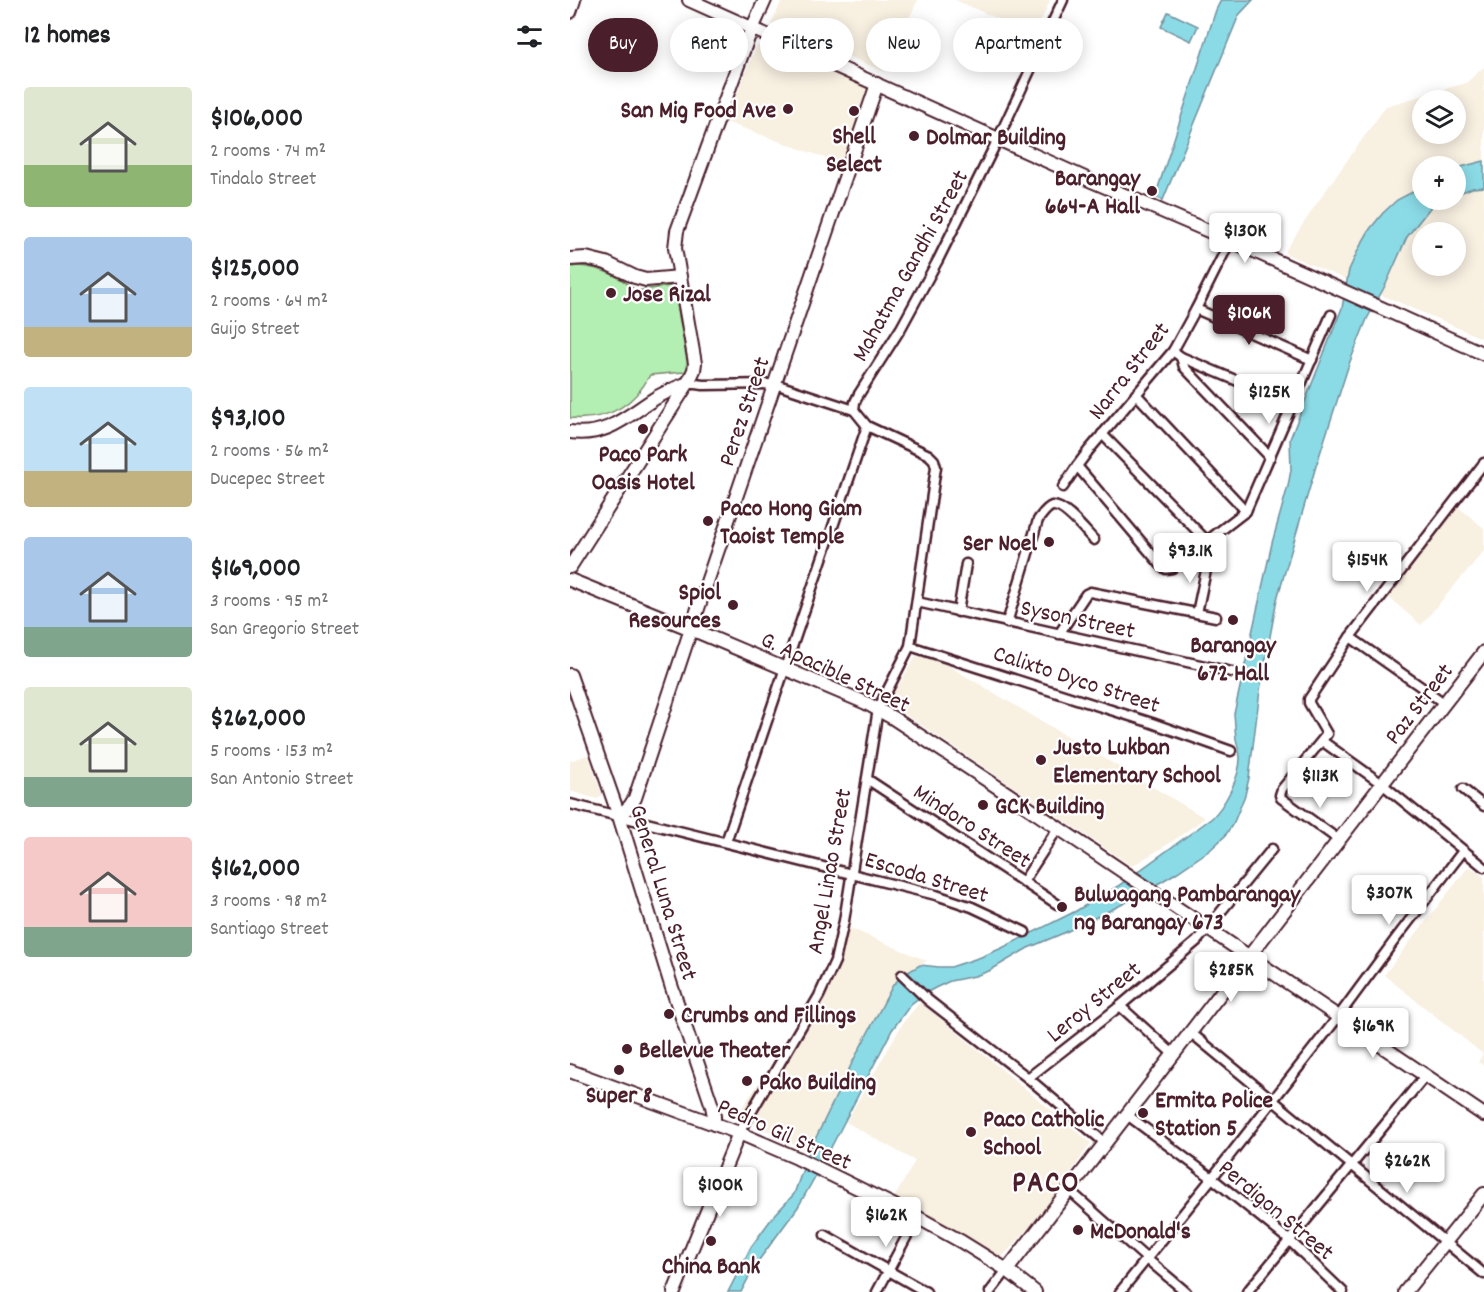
<!DOCTYPE html>
<meta charset="utf-8">
<style>
body{margin:0;font-family:Dekko,sans-serif;background:#f6f6f6;color:#202124;height:100vh;display:flex;flex-direction:column;font-size:22px;white-space:nowrap}
*{box-sizing:border-box;margin:0}
p{font-size:20px;color:#757577}
.icon{flex:none;width:33px;height:33px;fill:none;stroke:currentColor;stroke-width:2;stroke-linecap:round;stroke-linejoin:round}
.map{position:relative;flex:1;overflow:hidden}
.panel{display:flex;flex-direction:column;background:#fff;width:570px}
.panel>*{flex:none}
.guide{position:absolute;left:18px;top:18px;width:570px;height:54px;display:flex;gap:12px}
.fabs{position:absolute;left:842px;top:90px;display:grid;gap:12px}
.fabs a{display:grid;place-items:center;width:54px;height:54px;border-radius:50%;background:#fff;box-shadow:0 3px 15px #0003;font-size:30px}
.price{position:absolute;translate:-50% -51px;padding:0 14px;border-radius:6px;background:#fff;color:#222;font-size:20px;line-height:39px;filter:drop-shadow(0 2px 3px #0008)}
.price::after{content:'';position:absolute;left:50%;top:36px;width:18px;height:14px;margin-left:-9px;background:inherit;clip-path:polygon(0 0,100% 0,50% 100%)}
.price.selected{background:#4a1f2b;color:#fff}
ul{padding:0;list-style:none}
li{display:flex;align-items:center;gap:18px;height:150px;padding:0 24px}
li span{display:grid;place-items:center;flex:none;width:168px;height:120px;border-radius:6px;color:#555}
li>.icon{margin-inline-start:auto}
span .icon{width:72px;height:72px;fill:#fffc;stroke-width:1}
li b{font-size:26px}
h2{display:flex;justify-content:space-between;align-items:center;height:72px;padding:0 24px;font-size:26px}
.pill{padding:0 21px;border-radius:27px;background:#fff;box-shadow:0 3px 15px #0003;font-size:21px;line-height:54px}
.pill.selected{background:#4a1f2b;color:#fff}
main{display:flex;flex:1;min-height:0}
.map>svg:first-child{display:block}
</style>
<main>
<section class="panel">
<h2>12 homes<svg class="icon" aria-label="filters" viewBox="0 0 24 24"><path d="M4 7h16M4 17h16"/><circle cx="9" cy="7" r="2"/><circle cx="15" cy="17" r="2"/></svg></h2>
<ul>
<li><span style="background:linear-gradient(#dfe7d0 65%,#8fb573 0)"><svg class="icon" aria-label="home" viewBox="0 0 24 24"><path d="M3 11l9-7 9 7M6 9v11h12V9"/></svg></span><div><b>$106,000</b><p>2 rooms · 74 m²</p><p>Tindalo Street</p></div></li>
<li><span style="background:linear-gradient(#a9c7e8 75%,#c2b280 0)"><svg class="icon" aria-label="home" viewBox="0 0 24 24"><path d="M3 11l9-7 9 7M6 9v11h12V9"/></svg></span><div><b>$125,000</b><p>2 rooms · 64 m²</p><p>Guijo Street</p></div></li>
<li><span style="background:linear-gradient(#bfe0f5 70%,#c2b280 0)"><svg class="icon" aria-label="home" viewBox="0 0 24 24"><path d="M3 11l9-7 9 7M6 9v11h12V9"/></svg></span><div><b>$93,100</b><p>2 rooms · 56 m²</p><p>Ducepec Street</p></div></li>
<li><span style="background:linear-gradient(#a9c7e8 75%,#7fa58c 0)"><svg class="icon" aria-label="home" viewBox="0 0 24 24"><path d="M3 11l9-7 9 7M6 9v11h12V9"/></svg></span><div><b>$169,000</b><p>3 rooms · 95 m²</p><p>San Gregorio Street</p></div></li>
<li><span style="background:linear-gradient(#dfe7d0 75%,#7fa58c 0)"><svg class="icon" aria-label="home" viewBox="0 0 24 24"><path d="M3 11l9-7 9 7M6 9v11h12V9"/></svg></span><div><b>$262,000</b><p>5 rooms · 153 m²</p><p>San Antonio Street</p></div></li>
<li><span style="background:linear-gradient(#f6c9c9 75%,#7fa58c 0)"><svg class="icon" aria-label="home" viewBox="0 0 24 24"><path d="M3 11l9-7 9 7M6 9v11h12V9"/></svg></span><div><b>$162,000</b><p>3 rooms · 98 m²</p><p>Santiago Street</p></div></li>
</ul>
</section>
<div class="map">
<svg width="914" height="1292" viewBox="0 0 914 1292">
<rect width="100%" height="100%" fill="#fff"/>
<filter id="ink" filterUnits="userSpaceOnUse"><feTurbulence type="fractalNoise" baseFrequency=".0167" numOctaves="2"/><feDisplacementMap in="SourceGraphic" scale="12" xChannelSelector="R" yChannelSelector="G"/><feConvolveMatrix kernelMatrix="1 2 1 2 8 2 1 2 1" color-interpolation-filters="sRGB"/></filter>
<g filter="url(#ink)">
<g fill="#f8f0e1" fill-rule="evenodd">
<path d="M 212,0 L 348,0 L 313,71 L 201,24 Z"/>
<path d="M 385,0 L 480,0 L 465,35 Z"/>
<path d="M 187,45 L 301,88 L 272,164 L 156,122 Z"/>
<path d="M 914,67 L 914,339 L 714,253 L 747,203 L 816,106 L 896,83 ZM 852,100 L 885,100 L 885,134 L 852,134 ZM 852,166 L 885,166 L 885,200 L 852,200 ZM 852,232 L 885,232 L 885,266 L 852,266 Z"/>
<path d="M 887,506 L 914,528 L 914,551 L 851,625 L 816,595 Z"/>
<path d="M 346,656 L 367,659 L 635,818 L 597,845 L 562,866 L 318,703 Z"/>
<path d="M 18,755 L 32,795 L 27,799 L 0,791 L 0,761 Z"/>
<path d="M 899,866 L 914,877 L 914,1066 L 908,1062 L 913,1054 L 814,975 Z"/>
<path d="M 275,926 L 357,961 L 339,970 L 323,985 L 282,1063 L 239,1152 L 167,1115 L 215,1045 L 264,965 Z"/>
<path d="M 350,1002 L 521,1143 L 473,1213 L 432,1257 L 323,1200 L 345,1161 L 276,1122 L 333,1023 Z"/>
</g>
<path fill="#b3eeb2" stroke="#7e866e" stroke-width="1.5" d="M 9,266 C 32,268 49,275 66,291 L 99,286 L 104,288 L 118,366 L 117,370 L 114,372 L 80,375 C 63,407 36,421 0,418 L 0,267 Z"/>
<g fill="#8bdbe7" stroke="#71909c" stroke-width="1.5">
<path d="M 651,0 L 683,0 L 669,15 L 593,200 L 585,197 L 646,10 Z"/>
<path d="M 598,12 L 628,26 L 621,41 L 591,27 Z"/>
<path d="M 914,161 L 914,187 L 902,188 L 885,195 L 885,170 L 891,167 Z"/>
<path d="M 852,187 L 852,200 L 874,200 L 863,204 L 837,237 L 816,284 L 797,319 L 779,364 L 746,466 L 707,599 L 690,690 L 679,778 L 675,795 L 664,822 L 655,836 L 640,850 L 606,873 L 559,901 L 496,932 L 458,948 L 419,971 L 405,976 L 380,981 L 365,988 L 354,994 L 341,1004 L 322,1030 L 255,1159 L 228,1207 L 186,1264 L 171,1292 L 158,1292 L 181,1247 L 202,1218 L 224,1194 L 239,1152 L 282,1063 L 323,985 L 333,975 L 350,965 L 369,967 L 381,967 L 411,957 L 432,948 L 506,911 L 548,886 L 642,818 C 655,805 670,777 670,758 C 670,751 667,745 666,739 C 665,731 665,722 664,714 L 702,543 L 718,486 L 721,470 L 720,439 L 772,308 L 779,270 L 789,248 L 800,229 L 813,213 L 827,200 Z"/>
</g>
<g fill="none" stroke-linecap="round" stroke-linejoin="round">
<defs>
<g id="street">
<path d="M 626,309 L 742,360"/>
<path d="M 603,351 L 611,357 L 614,367 L 700,457"/>
<path d="M 611,357 L 722,404"/>
<path d="M 118,383 L 133,385 L 205,384 L 284,410 L 297,426 L 359,455 L 364,460 L 366,467 L 340,646 L 308,709 L 274,921 L 265,961 L 249,996 L 169,1133"/>
<path d="M 566,394 L 676,511"/>
<path d="M 284,410 L 285,402 L 289,394 L 331,328 L 368,260 L 428,139 L 493,0"/>
<path d="M 532,434 L 638,542"/>
<path d="M 507,466 L 590,564 L 596,569 L 602,568 L 676,511 L 761,315"/>
<path d="M 493,487 L 507,466 L 519,450 L 603,351 L 626,309 L 660,241"/>
<path d="M 347,602 L 662,672"/>
<path d="M 388,612 L 396,564"/>
<path d="M 627,613 L 638,561"/>
<path d="M 437,623 L 468,520 C 472,515 476,508 482,506 C 494,504 516,532 524,540"/>
<path d="M 489,634 L 516,594 L 520,592 L 646,617"/>
<path d="M 780,637 L 874,703"/>
<path d="M 340,646 L 582,723 L 661,751"/>
<path d="M 752,741 L 812,784 L 914,867"/>
<path d="M 297,779 L 487,904"/>
<path d="M 893,789 L 914,806"/>
<path d="M 0,804 L 366,895 L 402,907 L 455,932"/>
<path d="M 769,840 L 711,798 L 710,795 L 712,789 L 757,734 L 739,703 L 739,699 L 780,637 L 914,463"/>
<path d="M 156,842 L 297,426"/>
<path d="M 453,882 L 488,828"/>
<path d="M 332,975 L 358,1000 L 458,1078 L 534,1142"/>
<path d="M 550,1006 L 603,1054"/>
<path d="M 620,1032 L 914,1274"/>
<path d="M 458,1078 L 550,1006 L 627,941 L 702,849"/>
<path d="M 556,1114 L 642,1178 L 719,1240 L 773,1292"/>
<path d="M 499,1190 L 577,1259 L 616,1292"/>
<path d="M 255,1235 L 356,1292"/>
<path d="M 307,1292 L 347,1217"/>
<path d="M 420,1292 L 437,1270"/>
<path d="M 550,1292 L 642,1178 L 768,1017 L 827,937 L 893,851"/>
<path d="M 677,1292 L 855,1076"/>
</g>
<g id="secondary">
<path d="M 119,0 L 517,179 L 664,242 L 914,354"/>
<path d="M 0,12 L 4,0"/>
<path d="M 0,259 L 16,258 L 36,263 L 65,277 L 76,280 L 110,277"/>
<path d="M 0,432 C 36,437 56,417 84,399 C 95,392 106,388 118,383"/>
<path d="M 0,567 L 118,383 L 124,370 L 125,363 L 105,248 L 107,231 L 178,38 L 195,0"/>
<path d="M 0,580 L 121,629 L 296,703 L 323,718 L 438,794 L 914,1115"/>
<path d="M 0,675 L 49,816 L 101,985 L 142,1106 L 144,1116 L 144,1124"/>
<path d="M 49,816 L 60,806 L 65,798 L 121,629 L 307,84"/>
<path d="M 0,1071 L 169,1133 L 227,1158 L 347,1217 L 392,1242 L 437,1270 L 465,1292"/>
<path d="M 437,1270 L 914,652"/>
<path d="M 104,1292 L 169,1133"/>
<path d="M 835,1292 L 914,1194"/>
</g>
</defs>
<use href="#street" stroke="#4a1f2b" stroke-width="13"/>
<use href="#secondary" stroke="#4a1f2b" stroke-width="16"/>
<use href="#street" stroke="#fff" stroke-width="8"/>
<use href="#secondary" stroke="#fff" stroke-width="12"/>
</g>
</g>
<g fill="#4a1f2b" stroke="#fff" stroke-width="2">
<circle cx="218" cy="109" r="6"/>
<circle cx="284" cy="111" r="6"/>
<circle cx="344" cy="136" r="6"/>
<circle cx="582" cy="191" r="6"/>
<circle cx="41" cy="293" r="6"/>
<circle cx="73" cy="429" r="6"/>
<circle cx="138" cy="521" r="6"/>
<circle cx="479" cy="542" r="6"/>
<circle cx="163" cy="605" r="6"/>
<circle cx="663" cy="620" r="6"/>
<circle cx="471" cy="760" r="6"/>
<circle cx="413" cy="805" r="6"/>
<circle cx="492" cy="907" r="6"/>
<circle cx="99" cy="1014" r="6"/>
<circle cx="57" cy="1049" r="6"/>
<circle cx="49" cy="1070" r="6"/>
<circle cx="177" cy="1081" r="6"/>
<circle cx="573" cy="1113" r="6"/>
<circle cx="401" cy="1132" r="6"/>
<circle cx="508" cy="1230" r="6"/>
<circle cx="141" cy="1241" r="6"/>
</g>
<g text-anchor="middle" stroke-width="4.5" stroke-linejoin="round" paint-order="stroke">
<g font-size="24" font-weight="bold" fill="#4a1f2b" stroke="#fff" text-anchor="start">
<text x="206" y="117" text-anchor="end">San Mig Food Ave</text>
<text x="284" y="143" text-anchor="middle">Shell<tspan x="284" dy="28">Select</tspan></text>
<text x="356" y="144">Dolmar Building</text>
<text x="570" y="185" text-anchor="end">Barangay<tspan x="570" dy="28">664-A Hall</tspan></text>
<text x="53" y="301">Jose Rizal</text>
<text x="73" y="461" text-anchor="middle">Paco Park<tspan x="73" dy="28">Oasis Hotel</tspan></text>
<text x="150" y="515">Paco Hong Giam<tspan x="150" dy="28">Taoist Temple</tspan></text>
<text x="467" y="550" text-anchor="end">Ser Noel</text>
<text x="151" y="599" text-anchor="end">Spiol<tspan x="151" dy="28">Resources</tspan></text>
<text x="663" y="652" text-anchor="middle">Barangay<tspan x="663" dy="28">672 Hall</tspan></text>
<text x="483" y="754">Justo Lukban<tspan x="483" dy="28">Elementary School</tspan></text>
<text x="425" y="813">GCK Building</text>
<text x="504" y="901">Bulwagang Pambarangay<tspan x="504" dy="28">ng Barangay 673</tspan></text>
<text x="111" y="1022">Crumbs and Fillings</text>
<text x="69" y="1057">Bellevue Theater</text>
<text x="189" y="1089">Pako Building</text>
<text x="49" y="1102" text-anchor="middle">Super 8</text>
<text x="585" y="1107">Ermita Police<tspan x="585" dy="28">Station 5</tspan></text>
<text x="413" y="1126">Paco Catholic<tspan x="413" dy="28">School</tspan></text>
<text x="520" y="1238">McDonald's</text>
<text x="141" y="1273" text-anchor="middle">China Bank</text>
</g>
<g font-size="24" fill="#4a1f2b" stroke="#fff">
<text transform="translate(339 265) rotate(-61)" y="8">Mahatma Gandhi Street</text>
<text transform="translate(558 370) rotate(-52)" y="8">Narra Street</text>
<text transform="translate(173 411) rotate(-71)" y="8">Perez Street</text>
<text transform="translate(508 618) rotate(12)" y="8">Syson Street</text>
<text transform="translate(266 671) rotate(25)" y="8">G. Apacible Street</text>
<text transform="translate(507 678) rotate(18)" y="8">Calixto Dyco Street</text>
<text transform="translate(848 703) rotate(-52)" y="8">Paz Street</text>
<text transform="translate(403 825) rotate(33)" y="8">Mindoro Street</text>
<text transform="translate(258 871) rotate(-80)" y="8">Angel Linao Street</text>
<text transform="translate(357 876) rotate(17)" y="8">Escoda Street</text>
<text transform="translate(95 892) rotate(73)" y="8">General Luna Street</text>
<text transform="translate(523 1001) rotate(-39)" y="8">Leroy Street</text>
<text transform="translate(215 1133) rotate(24)" y="8">Pedro Gil Street</text>
<text transform="translate(707 1209) rotate(40)" y="8">Perdigon Street</text>
</g>
<g font-size="30" font-weight="bold" letter-spacing="1.5" fill="#4a1f2b" stroke="#fff">
<text x="476" y="1191">PACO</text>
</g>
</g>
</svg>
<div class="fabs">
<a><svg class="icon" aria-label="layers" viewBox="0 0 24 24"><path d="M12 4l9 5-9 5-9-5zM3 14l9 5 9-5"/></svg></a>
<a>+</a>
<a>−</a>
</div>
<b class="price" style="left:675px;top:264px">$130K</b>
<b class="price selected" style="left:679px;top:346px">$106K</b>
<b class="price" style="left:699px;top:425px">$125K</b>
<b class="price" style="left:620px;top:584px">$93.1K</b>
<b class="price" style="left:797px;top:593px">$154K</b>
<b class="price" style="left:750px;top:809px">$113K</b>
<b class="price" style="left:819px;top:926px">$307K</b>
<b class="price" style="left:661px;top:1003px">$285K</b>
<b class="price" style="left:803px;top:1059px">$169K</b>
<b class="price" style="left:837px;top:1194px">$262K</b>
<b class="price" style="left:150px;top:1218px">$100K</b>
<b class="price" style="left:316px;top:1248px">$162K</b>
<div class="guide">
<a class="pill selected">Buy</a>
<a class="pill">Rent</a>
<a class="pill">Filters</a>
<a class="pill">New</a>
<a class="pill">Apartment</a>
</div>
</div>
</main>
